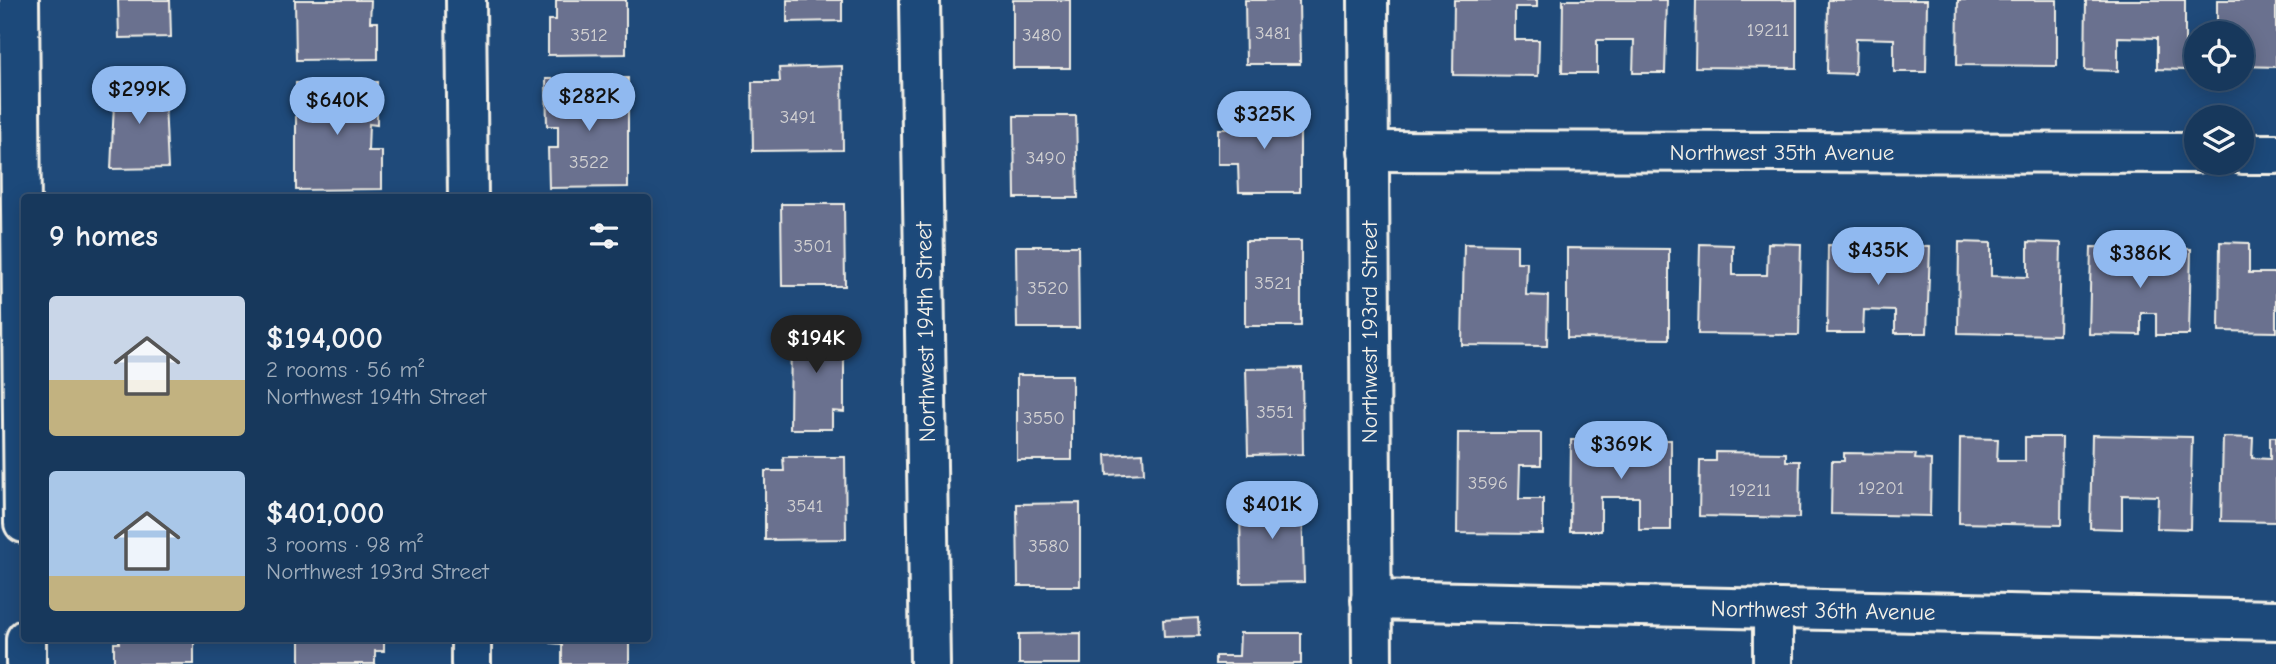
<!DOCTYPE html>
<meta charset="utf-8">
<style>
body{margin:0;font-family:"Comic Neue",sans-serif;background:#244365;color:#f1f3f6;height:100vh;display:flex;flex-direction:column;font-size:26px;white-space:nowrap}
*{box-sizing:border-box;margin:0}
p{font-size:23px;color:#9eacbb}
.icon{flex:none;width:38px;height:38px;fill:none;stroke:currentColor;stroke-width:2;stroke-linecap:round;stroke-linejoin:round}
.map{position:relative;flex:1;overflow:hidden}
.drawer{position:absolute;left:21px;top:194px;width:630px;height:448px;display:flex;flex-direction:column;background:#17385c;border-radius:7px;box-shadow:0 4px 18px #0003,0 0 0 2px #365272}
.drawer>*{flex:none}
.tools{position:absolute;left:2184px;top:21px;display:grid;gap:14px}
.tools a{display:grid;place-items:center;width:70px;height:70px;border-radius:50%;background:#17385c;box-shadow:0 4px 18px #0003,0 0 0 2px #365272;font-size:35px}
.price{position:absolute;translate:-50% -60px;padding:0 16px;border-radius:24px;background:#90b9f0;color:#111;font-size:23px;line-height:46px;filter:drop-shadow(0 2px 4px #0008)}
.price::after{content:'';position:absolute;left:50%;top:42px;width:21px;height:16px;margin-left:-10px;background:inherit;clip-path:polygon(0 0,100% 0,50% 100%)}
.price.selected{background:#222;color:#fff}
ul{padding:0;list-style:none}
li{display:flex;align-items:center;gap:21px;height:175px;padding:0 28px}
li span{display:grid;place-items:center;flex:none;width:196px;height:140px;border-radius:7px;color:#555}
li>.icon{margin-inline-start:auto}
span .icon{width:84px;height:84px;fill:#fffc;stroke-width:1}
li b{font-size:30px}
h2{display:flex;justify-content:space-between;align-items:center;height:84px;padding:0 28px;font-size:30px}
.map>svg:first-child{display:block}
</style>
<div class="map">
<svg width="2276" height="664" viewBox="0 0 2276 664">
<rect width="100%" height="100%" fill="#1f4a7a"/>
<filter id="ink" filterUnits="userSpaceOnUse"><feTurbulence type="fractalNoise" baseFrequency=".0143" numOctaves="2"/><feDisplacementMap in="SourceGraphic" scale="14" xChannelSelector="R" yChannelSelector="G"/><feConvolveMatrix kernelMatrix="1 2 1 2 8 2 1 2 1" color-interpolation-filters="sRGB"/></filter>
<g filter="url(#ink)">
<g fill="#6a718f" stroke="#f4f1e8" stroke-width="2">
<path d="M 118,0 L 170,0 L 171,37 L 119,38 Z"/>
<path d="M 295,0 L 371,0 L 370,22 L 378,22 L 378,59 L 296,60 Z"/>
<path d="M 556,0 L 626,0 L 626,54 L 548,55 L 548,20 L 556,20 Z"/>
<path d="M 787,0 L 842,0 L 842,21 L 787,22 Z"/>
<rect x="1013" y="0" width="57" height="68"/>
<path d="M 1245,0 L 1299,0 L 1300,64 L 1246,64 Z"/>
<path d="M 1454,0 L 1537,0 L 1537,7 L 1515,7 L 1515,40 L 1539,40 L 1538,76 L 1453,75 Z"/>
<path d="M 1563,0 L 1667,0 L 1665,73 L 1633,73 L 1634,40 L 1597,40 L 1597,73 L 1562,73 Z"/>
<path d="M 1696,0 L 1797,0 L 1797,68 L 1695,67 Z"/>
<path d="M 1828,0 L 1927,0 L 1926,72 L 1894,72 L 1894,39 L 1856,38 L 1855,74 L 1827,73 Z"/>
<path d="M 1958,0 L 2057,0 L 2057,66 L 1957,65 Z"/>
<path d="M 2086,0 L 2185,0 L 2185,70 L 2157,69 L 2157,38 L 2118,37 L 2118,71 L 2085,70 Z"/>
<path d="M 2217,0 L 2276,0 L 2276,67 L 2242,66 L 2242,33 L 2217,33 Z"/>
<path d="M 842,66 L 843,150 L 753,151 L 752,82 L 780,82 L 779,68 Z"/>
<path d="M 628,78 L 628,187 L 549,188 L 548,148 L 558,148 L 558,126 L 547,126 L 546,79 Z"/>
<path d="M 115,81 L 164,81 L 168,168 L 111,169 Z"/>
<path d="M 377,82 L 377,125 L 369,124 L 368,151 L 382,151 L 382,189 L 296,190 L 296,83 Z"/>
<path d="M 1238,111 L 1300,111 L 1300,192 L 1239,192 L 1238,164 L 1218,164 L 1218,129 L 1238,129 Z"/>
<path d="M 1014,116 L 1076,116 L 1078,198 L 1015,198 Z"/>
<path d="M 781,204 L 844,204 L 845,286 L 782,286 Z"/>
<rect x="1245" y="241" width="56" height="85"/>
<path d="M 1959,242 L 1991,243 L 1991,276 L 2028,277 L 2028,242 L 2061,243 L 2059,335 L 1958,333 Z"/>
<path d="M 2220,242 L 2249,243 L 2249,273 L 2276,273 L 2276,332 L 2219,331 Z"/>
<path d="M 1768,243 L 1801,244 L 1799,335 L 1698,334 L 1700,244 L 1733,245 L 1733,275 L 1767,275 Z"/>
<path d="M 1464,244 L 1517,245 L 1517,262 L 1527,262 L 1526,295 L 1548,296 L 1547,346 L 1462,345 Z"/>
<path d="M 1828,245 L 1930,247 L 1927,333 L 1895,333 L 1895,311 L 1864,310 L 1863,333 L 1827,333 Z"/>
<path d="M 1016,246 L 1078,246 L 1079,328 L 1017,328 Z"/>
<path d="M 2091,247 L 2191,249 L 2189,335 L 2156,335 L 2156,313 L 2141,313 L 2141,335 L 2089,334 Z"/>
<path d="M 1567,248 L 1669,249 L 1669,339 L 1567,338 Z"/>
<path d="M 791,324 L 844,324 L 844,412 L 832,411 L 832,429 L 790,429 Z"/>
<path d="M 1302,368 L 1303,454 L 1248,455 L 1246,369 Z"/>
<rect x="1017" y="375" width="55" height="85"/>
<path d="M 1458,433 L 1541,433 L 1541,465 L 1520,465 L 1519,499 L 1543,499 L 1543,534 L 1457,533 Z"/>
<path d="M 2092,435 L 2192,437 L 2190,529 L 2157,528 L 2158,496 L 2122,495 L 2122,529 L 2090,528 Z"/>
<path d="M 2025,437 L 2062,437 L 2061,525 L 1959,523 L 1960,438 L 1998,439 L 1997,461 L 2025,461 Z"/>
<path d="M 2223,437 L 2253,438 L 2252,458 L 2270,459 L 2270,437 L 2276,437 L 2276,522 L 2221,521 Z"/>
<path d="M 1571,440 L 1671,440 L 1671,530 L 1639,530 L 1639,497 L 1601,497 L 1601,531 L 1570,531 Z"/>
<path d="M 1716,452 L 1786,453 L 1786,461 L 1800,461 L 1799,518 L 1699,516 L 1700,461 L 1716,461 Z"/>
<path d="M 1143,453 L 1144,473 L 1107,475 L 1106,455 Z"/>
<path d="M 1844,453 L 1916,454 L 1915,459 L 1931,460 L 1930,516 L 1831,514 L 1832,461 L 1844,461 Z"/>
<path d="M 783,457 L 845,457 L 846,539 L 765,540 L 765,471 L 784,471 Z"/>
<path d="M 1302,499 L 1304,582 L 1241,583 L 1240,500 Z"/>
<path d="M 1080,503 L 1080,586 L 1018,586 L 1017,504 Z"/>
<path d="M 1198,618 L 1199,636 L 1164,637 L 1163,620 Z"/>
<path d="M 1081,633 L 1081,664 L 1019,664 L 1019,634 Z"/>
<path d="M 1240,633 L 1301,633 L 1301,664 L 1215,664 L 1215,656 L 1239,656 Z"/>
<path d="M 119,639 L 194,639 L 194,664 L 114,664 L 114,643 L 119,643 Z"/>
<path d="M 300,639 L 384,639 L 384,651 L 375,651 L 375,664 L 300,664 Z"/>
<path d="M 551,639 L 629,639 L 629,664 L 562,664 L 562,644 L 551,643 Z"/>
</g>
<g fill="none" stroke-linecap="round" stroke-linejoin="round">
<defs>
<g id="minor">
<path d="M 19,0 L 24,523"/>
<path d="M 466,0 L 468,198"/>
<path d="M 920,0 L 930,664"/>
<path d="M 1368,0 L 1372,664"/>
<path d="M 1368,151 L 2196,153"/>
<path d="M 2242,154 L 2276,154"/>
<path d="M 1371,600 L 2276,620"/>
<path d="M 26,639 L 26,664"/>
<path d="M 471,639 L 471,664"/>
<path d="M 1773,664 L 1773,609"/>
</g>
</defs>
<use href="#minor" stroke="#f4f1e8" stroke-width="44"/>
<use href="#minor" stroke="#1f4a7a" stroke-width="38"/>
</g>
</g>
<g text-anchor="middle" stroke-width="5" stroke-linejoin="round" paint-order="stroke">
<g font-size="19" fill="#d2d1d2">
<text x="1768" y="36">19211</text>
<text x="1273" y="39">3481</text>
<text x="589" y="41">3512</text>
<text x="1042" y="41">3480</text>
<text x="798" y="123">3491</text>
<text x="1046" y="164">3490</text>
<text x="589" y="168">3522</text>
<text x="813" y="252">3501</text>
<text x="1273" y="289">3521</text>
<text x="1048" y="294">3520</text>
<text x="1275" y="418">3551</text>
<text x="1044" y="424">3550</text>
<text x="1488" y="489">3596</text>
<text x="1881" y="494">19201</text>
<text x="1750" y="496">19211</text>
<text x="805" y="512">3541</text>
<text x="1049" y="552">3580</text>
</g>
<g font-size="23" fill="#f4f1e8" stroke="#1f4a7a">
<text x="1782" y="160">Northwest 35th Avenue</text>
<text transform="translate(925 332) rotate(-91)" y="8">Northwest 194th Street</text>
<text transform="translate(1369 332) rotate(-90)" y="8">Northwest 193rd Street</text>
<text transform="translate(1823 610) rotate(1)" y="8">Northwest 36th Avenue</text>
</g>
</g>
</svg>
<div class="tools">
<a><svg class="icon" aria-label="locate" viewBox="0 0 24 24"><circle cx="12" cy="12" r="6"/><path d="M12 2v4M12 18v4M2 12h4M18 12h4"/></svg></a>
<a><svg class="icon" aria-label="layers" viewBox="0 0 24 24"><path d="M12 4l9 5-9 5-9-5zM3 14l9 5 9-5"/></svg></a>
</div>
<b class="price" style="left:139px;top:126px">$299K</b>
<b class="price" style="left:589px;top:133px">$282K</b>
<b class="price" style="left:337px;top:137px">$640K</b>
<b class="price" style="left:1264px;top:151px">$325K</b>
<b class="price" style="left:1878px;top:287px">$435K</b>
<b class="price" style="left:2140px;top:290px">$386K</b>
<b class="price selected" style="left:816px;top:375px">$194K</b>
<b class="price" style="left:1621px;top:481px">$369K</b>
<b class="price" style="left:1272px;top:541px">$401K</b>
<section class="drawer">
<h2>9 homes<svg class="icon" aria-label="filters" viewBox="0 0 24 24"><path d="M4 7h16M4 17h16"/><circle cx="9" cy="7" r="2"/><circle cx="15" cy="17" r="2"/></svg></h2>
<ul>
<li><span style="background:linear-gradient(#c9d6e8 60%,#c2b280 0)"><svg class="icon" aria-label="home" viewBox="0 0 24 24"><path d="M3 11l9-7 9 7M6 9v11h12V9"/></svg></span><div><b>$194,000</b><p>2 rooms · 56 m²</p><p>Northwest 194th Street</p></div></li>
<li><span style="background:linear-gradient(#a9c7e8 75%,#c2b280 0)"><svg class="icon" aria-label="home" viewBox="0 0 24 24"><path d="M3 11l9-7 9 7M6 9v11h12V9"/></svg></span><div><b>$401,000</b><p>3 rooms · 98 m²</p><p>Northwest 193rd Street</p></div></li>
</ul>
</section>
</div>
